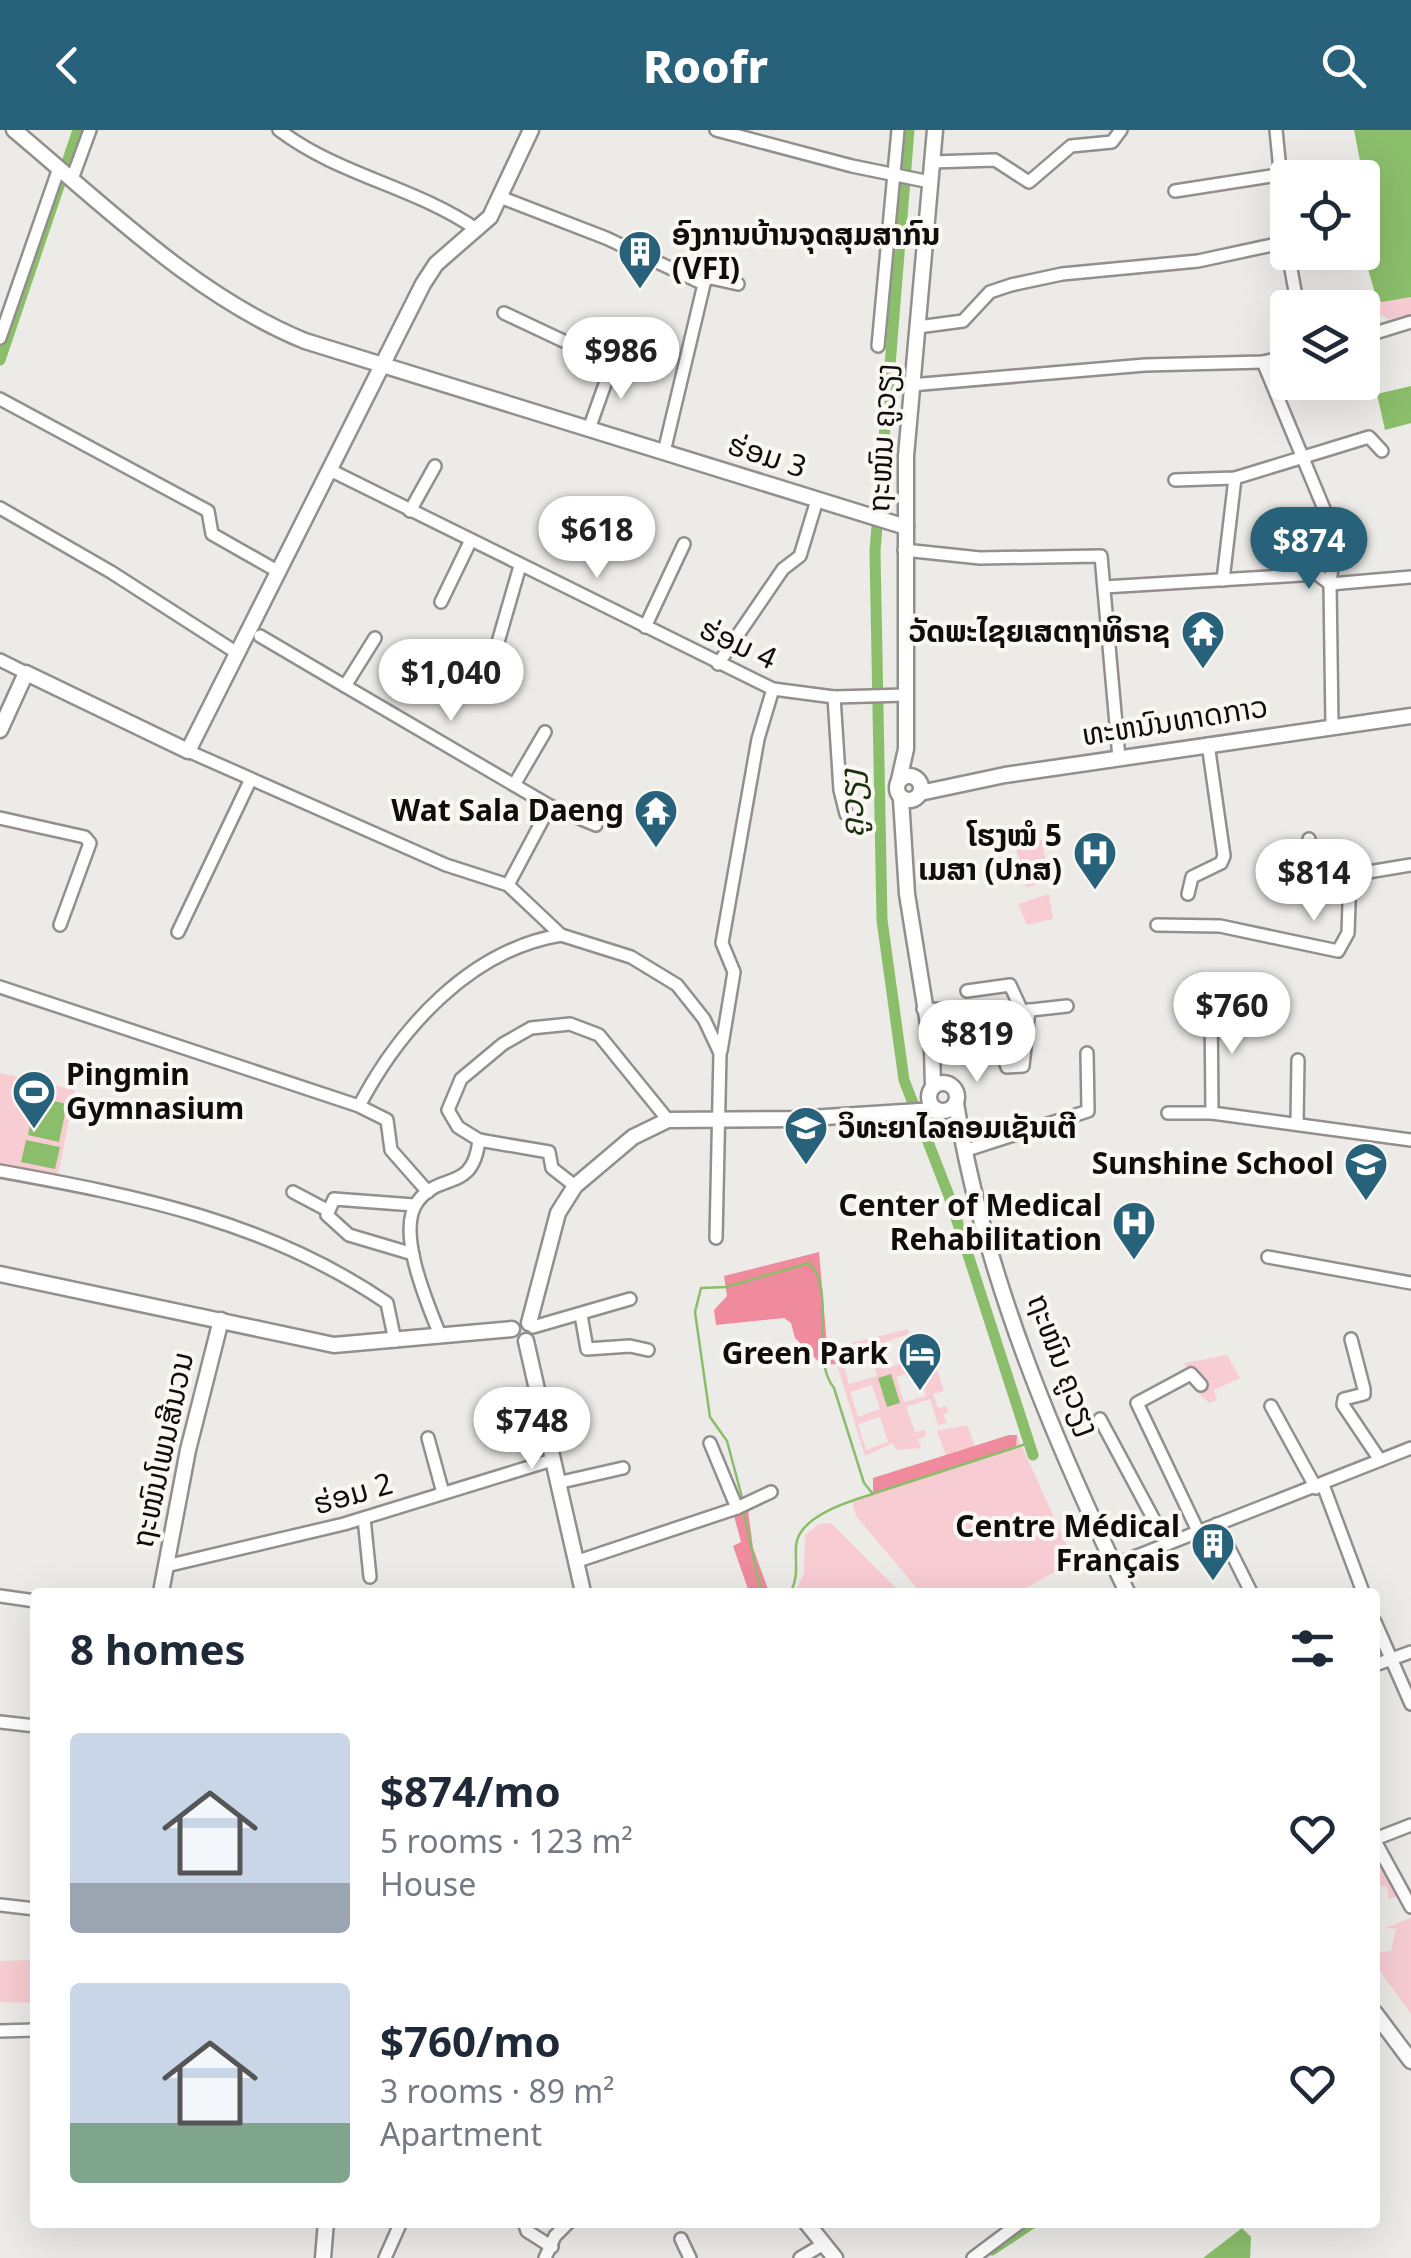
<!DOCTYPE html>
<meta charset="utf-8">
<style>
body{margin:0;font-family:"Noto Sans","Noto Sans Lao",sans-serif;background:#f6f6f7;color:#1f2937;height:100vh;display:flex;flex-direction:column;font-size:38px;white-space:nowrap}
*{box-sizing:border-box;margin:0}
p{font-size:32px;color:#747a83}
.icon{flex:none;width:55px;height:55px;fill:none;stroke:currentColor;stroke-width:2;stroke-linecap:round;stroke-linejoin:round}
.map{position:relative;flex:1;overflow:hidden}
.drawer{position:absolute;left:30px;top:1458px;width:1350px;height:640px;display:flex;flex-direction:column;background:#fff;border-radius:10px;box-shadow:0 10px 40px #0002}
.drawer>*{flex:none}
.controls{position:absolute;left:1270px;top:30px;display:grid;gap:20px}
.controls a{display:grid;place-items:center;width:110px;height:110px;border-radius:10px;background:#fff;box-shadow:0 10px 40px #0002;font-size:50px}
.price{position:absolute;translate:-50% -85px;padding:0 22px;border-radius:35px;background:#fff;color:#222;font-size:32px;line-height:65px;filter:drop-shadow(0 2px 5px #0008)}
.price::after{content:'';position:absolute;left:50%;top:60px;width:30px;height:22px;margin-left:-15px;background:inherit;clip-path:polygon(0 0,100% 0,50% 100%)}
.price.active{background:#27617a;color:#fff}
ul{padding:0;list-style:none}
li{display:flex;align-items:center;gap:30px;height:250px;padding:0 40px}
li span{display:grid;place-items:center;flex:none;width:280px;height:200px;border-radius:10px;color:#555}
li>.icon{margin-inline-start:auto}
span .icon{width:120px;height:120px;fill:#fffc;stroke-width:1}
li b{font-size:42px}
h2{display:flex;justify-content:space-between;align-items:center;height:120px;padding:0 40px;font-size:42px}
header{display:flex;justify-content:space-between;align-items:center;height:130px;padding:0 40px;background:#27617a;color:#fff;font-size:45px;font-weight:800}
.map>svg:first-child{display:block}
</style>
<header><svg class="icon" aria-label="back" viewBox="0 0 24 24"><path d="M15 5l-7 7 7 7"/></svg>Roofr<svg class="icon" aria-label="search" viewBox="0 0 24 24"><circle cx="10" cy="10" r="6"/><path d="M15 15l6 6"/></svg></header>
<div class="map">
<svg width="1411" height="2128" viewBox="0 0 1411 2128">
<rect width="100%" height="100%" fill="#edebe7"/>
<g fill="#f7cdd3" fill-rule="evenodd">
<path d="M 1411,167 L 1411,184 L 1389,189 L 1374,181 L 1373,172 Z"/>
<path d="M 1042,710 L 1049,750 L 1026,758 L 1016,718 L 1021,712 Z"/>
<path d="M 1049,764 L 1053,789 L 1027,795 L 1018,774 Z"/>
<path d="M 0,943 L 75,960 L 57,1050 L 0,1040 Z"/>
<path d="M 908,1199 L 909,1204 L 879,1214 L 882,1223 L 889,1224 L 880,1227 L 883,1239 L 913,1230 L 909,1218 L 901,1221 L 899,1217 L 918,1210 L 920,1218 L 915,1219 L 923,1243 L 937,1240 L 944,1261 L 933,1264 L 938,1278 L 947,1276 L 948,1283 L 943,1284 L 947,1293 L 938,1295 L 930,1269 L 906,1277 L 915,1302 L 925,1300 L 926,1306 L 918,1309 L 921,1318 L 897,1320 L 892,1313 L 865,1326 L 832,1218 ZM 869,1216 L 877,1246 L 849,1254 L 843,1232 L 847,1228 L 842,1223 ZM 918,1240 L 926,1266 L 904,1272 L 896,1247 ZM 872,1255 L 880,1279 L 858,1287 L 850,1262 ZM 880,1287 L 888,1312 L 866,1320 L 858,1294 Z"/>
<path d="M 1227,1225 L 1240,1248 L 1214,1260 L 1217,1270 L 1209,1273 L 1198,1263 L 1184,1233 Z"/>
<path d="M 967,1295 L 975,1316 L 946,1325 L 937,1301 Z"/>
<path d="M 1017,1306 L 1074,1431 L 1019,1462 L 920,1462 L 856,1386 L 852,1371 L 1016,1318 Z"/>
<path d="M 831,1393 L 900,1462 L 795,1462 L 804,1443 L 805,1405 L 819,1394 Z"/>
<path d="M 1375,1719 L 1402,1765 L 1389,1769 L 1387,1757 L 1375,1755 Z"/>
<path d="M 1410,1788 L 1411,1790 L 1411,1884 L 1375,1834 L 1375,1823 L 1391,1821 L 1396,1799 L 1386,1798 Z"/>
<path d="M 35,1830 L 35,1873 L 0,1872 L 0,1831 Z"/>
</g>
<g fill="#f08a9d">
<path d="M 819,1122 L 827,1215 L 836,1234 L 822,1235 L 795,1208 L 791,1193 L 784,1188 L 716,1195 L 714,1180 L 727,1166 L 724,1146 Z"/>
<path d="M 1009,1305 L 1017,1305 L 1016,1318 L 873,1364 L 873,1348 Z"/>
<path d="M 748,1380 L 753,1418 L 769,1462 L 749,1462 L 733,1416 L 741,1412 L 734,1386 Z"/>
</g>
<g fill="#8bbe6b">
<path d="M 1354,0 L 1411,0 L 1411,167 L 1382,172 L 1376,167 L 1363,121 L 1369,77 Z"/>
<path d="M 1411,256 L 1411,293 L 1385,300 L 1377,264 Z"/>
<path d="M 36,967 L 67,974 L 59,1012 L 28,1005 Z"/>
<path d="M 26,1010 L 60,1017 L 55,1039 L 21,1032 Z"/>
<path d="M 891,1244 L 900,1273 L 887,1277 L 878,1248 Z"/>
<path d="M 1242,2098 L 1251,2107 L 1250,2128 L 1203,2128 Z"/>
</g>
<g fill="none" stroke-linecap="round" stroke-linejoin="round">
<g stroke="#8bbe6b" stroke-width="2.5">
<path d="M 875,1363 L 1029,1313"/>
<path d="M 743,1371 L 727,1311 L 710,1287 L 695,1182 L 701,1158 L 726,1157 L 809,1133 C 837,1160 809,1227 834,1258 L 864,1353 L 873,1364 C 850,1371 798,1386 796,1416 C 795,1435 799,1444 791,1462"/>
<path d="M 743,1379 L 761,1462"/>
</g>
<g stroke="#8bbe6b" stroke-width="11">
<path d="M 909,0 L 875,421 L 882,790 L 904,950 L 949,1066 L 1033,1325"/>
<path d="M 0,230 L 78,0"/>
<path d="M 992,2120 L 1034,2092"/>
</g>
<defs>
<g id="minor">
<path d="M 279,0 C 338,45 415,57 476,99"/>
<path d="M 716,0 L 852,36 L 930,52"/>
<path d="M 1276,0 L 1288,121"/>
<path d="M 931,32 L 995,30 L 1029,52 L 1071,16 L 1112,12 L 1121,0"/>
<path d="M 72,49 L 90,0"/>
<path d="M 1175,61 L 1278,45"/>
<path d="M 500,67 L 606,108 L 704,154 L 664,322"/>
<path d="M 1288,122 L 1298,178"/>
<path d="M 701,151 L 711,148 L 738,154"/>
<path d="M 504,183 L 608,232 L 610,240 L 589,299"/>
<path d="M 918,197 L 963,191 L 990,162 L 1011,155 L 1062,144 L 1198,131 L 1286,112"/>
<path d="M 1362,207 L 1411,192"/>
<path d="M 0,208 L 59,38"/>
<path d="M 878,216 L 898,0"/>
<path d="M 1263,232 L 1327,386 L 1333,428 L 1330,454 L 1332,595"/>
<path d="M 911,255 L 1145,235 L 1263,232 L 1288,226"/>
<path d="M 0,269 L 208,381 L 212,404 L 279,442"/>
<path d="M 330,340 L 773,559 L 834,567 L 906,565"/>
<path d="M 1175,350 L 1235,348 L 1369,307 L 1382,321"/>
<path d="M 0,378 L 111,442 L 237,523"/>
<path d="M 410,381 L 435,336"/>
<path d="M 904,420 L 980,428 L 1101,426 L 1119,628"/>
<path d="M 1223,450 L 1235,348"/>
<path d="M 1104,457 L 1317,444 L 1330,454 L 1411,447"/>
<path d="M 441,472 L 470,412"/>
<path d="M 645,497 L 684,414"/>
<path d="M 260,506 L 345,556"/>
<path d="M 375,508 L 345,556 L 550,676 L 596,695"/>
<path d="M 496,519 L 520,436"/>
<path d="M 0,530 L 26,543"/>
<path d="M 718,534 L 783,439 L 800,426 L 817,370"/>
<path d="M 834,567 L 840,660 L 846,684"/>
<path d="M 188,621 L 446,735 L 508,755 L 561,805 L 631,827 L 677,855 L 704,889 L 720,923 L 716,1108"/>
<path d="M 514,655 L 545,602"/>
<path d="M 0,688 L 85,707 L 90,713 L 60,795"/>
<path d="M 1309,709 L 1310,740 L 1350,745"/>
<path d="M 508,755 L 550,676"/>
<path d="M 1188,764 L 1192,747 L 1221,733 L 1224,726 L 1208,614"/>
<path d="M 1157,795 L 1220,796 L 1338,821 L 1348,803 L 1350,745 L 1411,735"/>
<path d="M 178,802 L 250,651"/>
<path d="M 0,857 L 359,976 L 387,990 L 391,1020 L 428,1062"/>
<path d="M 967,861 L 1010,855 L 1022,881"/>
<path d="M 1211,871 L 1212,983"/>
<path d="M 923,879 L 1022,881 L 1067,876"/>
<path d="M 987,879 L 1007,937 L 1023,936 L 1029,880"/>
<path d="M 721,921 L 734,842 L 722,813 L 758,609 L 773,559"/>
<path d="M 359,976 C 400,898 470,820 561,805"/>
<path d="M 1168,983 L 1212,983 L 1411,1010"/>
<path d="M 1297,992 L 1298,930"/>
<path d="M 479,1010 L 549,1022 L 552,1038 L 575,1056"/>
<path d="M 964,1021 L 1088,981 L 1087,923"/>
<path d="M 0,1041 C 138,1066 269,1092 387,1173 L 395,1211"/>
<path d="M 293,1062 L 327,1080"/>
<path d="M 413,1124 L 349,1105 L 327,1085 L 334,1069 L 414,1075"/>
<path d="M 1268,1127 L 1411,1153"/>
<path d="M 581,1185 L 587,1219 L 630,1216 L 648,1220"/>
<path d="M 533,1197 L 630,1169"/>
<path d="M 440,1205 C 428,1175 395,1100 418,1071 C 441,1041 473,1063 479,1010 L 458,997 L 448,980 L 461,949 L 503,914 L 531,898 L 570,894 L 599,905 L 668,990"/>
<path d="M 1351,1209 L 1364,1259 L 1364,1264 L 1344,1269 L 1343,1275 L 1380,1330"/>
<path d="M 1271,1276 L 1316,1358"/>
<path d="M 1100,1289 L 1167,1414"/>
<path d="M 428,1308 L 443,1363"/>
<path d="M 557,1353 L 623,1338"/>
<path d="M 1323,1355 L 1363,1462"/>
<path d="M 737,1378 L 771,1362"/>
<path d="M 364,1388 L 370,1447"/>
<path d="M 1217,1394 L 1251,1462"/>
<path d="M 1198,1401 L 1137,1273 L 1191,1244 L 1201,1255"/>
<path d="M 575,1432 L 737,1378 L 710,1313"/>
<path d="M 1114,1435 L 1411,1318"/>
<path d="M 166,1436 L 344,1394 L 552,1330"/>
<path d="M 0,1466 L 35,1471"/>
<path d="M 1375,1492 L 1411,1574"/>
<path d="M 1375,1535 L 1411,1522"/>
<path d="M 0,1592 L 35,1596"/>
<path d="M 1375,1709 L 1411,1695"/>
<path d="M 1375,1711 L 1411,1777"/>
<path d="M 0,1775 L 35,1779"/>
<path d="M 0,1901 L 35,1900"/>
<path d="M 524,2092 L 527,2101 L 552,2117"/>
<path d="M 681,2109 L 690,2128"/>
<path d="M 385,2128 L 401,2092"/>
<path d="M 545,2128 L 555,2106 L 569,2092"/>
<path d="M 800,2128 L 822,2115"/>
<path d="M 973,2128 L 1021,2092"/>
</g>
<g id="tertiary">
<path d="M 14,0 C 105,76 195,166 305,211 L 906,397"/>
<path d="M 0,600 L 26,543 L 188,621 L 423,154 L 436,134 L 490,87 L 531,0"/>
<circle cx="909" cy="658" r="12"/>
<path d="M 899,650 L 906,619 L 906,326 L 935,0"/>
<path d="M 920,663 L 1005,645 L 1411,586"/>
<path d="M 901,669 L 907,764 L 932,919 L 933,957"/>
<circle cx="943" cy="967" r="14"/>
<path d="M 956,973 C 983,1142 1053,1309 1127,1462"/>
<path d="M 0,1144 L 334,1215 L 512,1199"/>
<path d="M 529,1193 L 558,1083 L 575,1056 L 633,1007 L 668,990 L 794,989 L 935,980"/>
<path d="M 526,1211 L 583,1462"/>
<path d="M 161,1462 L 188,1320 L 221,1190"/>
<path d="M 1375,1883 L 1411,1931"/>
<path d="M 806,2092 L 835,2128"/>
<path d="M 323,2128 L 326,2092"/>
</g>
</defs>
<use href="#minor" stroke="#928f8c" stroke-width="16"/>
<use href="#tertiary" stroke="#928f8c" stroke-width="19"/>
<use href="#minor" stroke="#fff" stroke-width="11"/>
<use href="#tertiary" stroke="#fff" stroke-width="14"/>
</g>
<defs>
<symbol id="building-pin" viewBox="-11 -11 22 30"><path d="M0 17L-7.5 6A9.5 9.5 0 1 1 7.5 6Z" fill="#27617a" stroke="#fbf8f4"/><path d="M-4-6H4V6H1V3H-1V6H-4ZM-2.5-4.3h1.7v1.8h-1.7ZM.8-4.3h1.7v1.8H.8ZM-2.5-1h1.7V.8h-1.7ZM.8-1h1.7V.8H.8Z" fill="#fff"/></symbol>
<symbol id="temple-pin" viewBox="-11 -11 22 30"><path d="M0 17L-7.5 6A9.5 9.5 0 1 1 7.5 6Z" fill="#27617a" stroke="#fbf8f4"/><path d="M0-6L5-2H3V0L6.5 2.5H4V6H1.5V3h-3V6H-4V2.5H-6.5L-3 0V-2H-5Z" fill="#fff"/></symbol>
<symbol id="hospital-pin" viewBox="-11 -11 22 30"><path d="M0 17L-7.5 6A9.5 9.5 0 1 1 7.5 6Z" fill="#27617a" stroke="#fbf8f4"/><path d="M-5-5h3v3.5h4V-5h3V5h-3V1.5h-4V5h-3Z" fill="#fff"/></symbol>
<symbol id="stadium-pin" viewBox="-11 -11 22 30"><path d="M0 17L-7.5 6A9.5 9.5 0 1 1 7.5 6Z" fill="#27617a" stroke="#fbf8f4"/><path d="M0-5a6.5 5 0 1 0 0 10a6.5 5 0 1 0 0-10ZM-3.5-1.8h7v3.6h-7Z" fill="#fff"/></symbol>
<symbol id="school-pin" viewBox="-11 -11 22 30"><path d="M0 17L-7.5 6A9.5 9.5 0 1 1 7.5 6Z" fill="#27617a" stroke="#fbf8f4"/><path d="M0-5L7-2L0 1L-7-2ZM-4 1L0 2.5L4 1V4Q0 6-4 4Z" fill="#fff"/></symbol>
<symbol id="hotel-pin" viewBox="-11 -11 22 30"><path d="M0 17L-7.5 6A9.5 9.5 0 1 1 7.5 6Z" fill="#27617a" stroke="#fbf8f4"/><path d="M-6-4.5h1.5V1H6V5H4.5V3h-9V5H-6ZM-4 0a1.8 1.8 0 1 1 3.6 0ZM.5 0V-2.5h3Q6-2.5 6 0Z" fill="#fff"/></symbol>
</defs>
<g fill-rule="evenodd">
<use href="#building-pin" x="615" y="97" width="50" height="68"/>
<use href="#temple-pin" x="1178" y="477" width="50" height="68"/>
<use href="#temple-pin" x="631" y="656" width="50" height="68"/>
<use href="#hospital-pin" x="1070" y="698" width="50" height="68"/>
<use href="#stadium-pin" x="9" y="937" width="50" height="68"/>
<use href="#school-pin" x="781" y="973" width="50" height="68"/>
<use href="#school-pin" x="1341" y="1009" width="50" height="68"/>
<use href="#hospital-pin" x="1109" y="1068" width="50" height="68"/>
<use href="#hotel-pin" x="895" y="1199" width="50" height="68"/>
<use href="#building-pin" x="1188" y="1389" width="50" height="68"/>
</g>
<g text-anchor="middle" stroke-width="8" stroke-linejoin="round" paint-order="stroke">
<g font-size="30" font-weight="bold" fill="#0f0e0d" stroke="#fbf8f4" text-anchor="end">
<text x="672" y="115" text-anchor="start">ອົງການບ້ານຈຸດສຸມສາກົນ<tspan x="672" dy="34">(VFI)</tspan></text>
<text x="1170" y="512">ວັດພະໄຊຍເສຕຖາທິຣາຊ</text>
<text x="624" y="691">Wat Sala Daeng</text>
<text x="1062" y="716">ໂຮງໝໍ 5<tspan x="1062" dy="34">ເມສາ (ປກສ)</tspan></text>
<text x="66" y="955" text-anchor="start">Pingmin<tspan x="66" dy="34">Gymnasium</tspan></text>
<text x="838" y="1008" text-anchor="start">ວິທະຍາໄລຄອມເຊັນເຕີ</text>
<text x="1334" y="1044">Sunshine School</text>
<text x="1102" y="1086">Center of Medical<tspan x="1102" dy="34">Rehabilitation</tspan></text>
<text x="888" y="1234">Green Park</text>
<text x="1180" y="1407">Centre Médical<tspan x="1180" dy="34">Français</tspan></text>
</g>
<g font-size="30" fill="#0f0e0d" stroke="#fbf8f4">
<text transform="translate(883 308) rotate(-87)" y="10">ຖະໜົນ ຄູວຽງ</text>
<text transform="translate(767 326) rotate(18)" y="10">ຮ່ອມ 3</text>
<text transform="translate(738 514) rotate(25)" y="10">ຮ່ອມ 4</text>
<text transform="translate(1175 591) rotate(-9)" y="10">ທະຫນົນທາດກາວ</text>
<text transform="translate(1063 1235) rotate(69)" y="10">ຖະໜົນ ຄູວຽງ</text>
<text transform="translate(163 1320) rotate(-78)" y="10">ຖະໜົນໂພນສີນວນ</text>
<text transform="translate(353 1364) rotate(-16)" y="10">ຮ່ອມ 2</text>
</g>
<g font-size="32" font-style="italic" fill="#1c310f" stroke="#fbf8f4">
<text transform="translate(852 674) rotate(-91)" y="11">ຄູວຽງ</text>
</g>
</g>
</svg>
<div class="controls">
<a><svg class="icon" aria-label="locate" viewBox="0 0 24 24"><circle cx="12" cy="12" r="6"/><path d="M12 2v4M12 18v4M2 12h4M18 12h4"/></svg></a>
<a><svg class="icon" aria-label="layers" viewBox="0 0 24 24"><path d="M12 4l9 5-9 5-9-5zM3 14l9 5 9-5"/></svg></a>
</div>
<b class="price" style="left:621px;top:272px">$986</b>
<b class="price" style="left:597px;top:451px">$618</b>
<b class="price active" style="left:1309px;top:462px">$874</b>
<b class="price" style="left:451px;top:594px">$1,040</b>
<b class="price" style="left:1314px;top:794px">$814</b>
<b class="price" style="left:1232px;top:927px">$760</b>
<b class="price" style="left:977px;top:955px">$819</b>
<b class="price" style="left:532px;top:1342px">$748</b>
<section class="drawer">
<h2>8 homes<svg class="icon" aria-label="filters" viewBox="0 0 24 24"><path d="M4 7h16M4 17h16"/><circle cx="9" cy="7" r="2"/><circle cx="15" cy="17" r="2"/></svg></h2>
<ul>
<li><span style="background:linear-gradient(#c9d6e8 75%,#9aa5b1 0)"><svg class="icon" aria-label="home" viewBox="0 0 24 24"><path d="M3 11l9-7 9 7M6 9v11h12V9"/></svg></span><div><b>$874/mo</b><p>5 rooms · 123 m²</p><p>House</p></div><svg class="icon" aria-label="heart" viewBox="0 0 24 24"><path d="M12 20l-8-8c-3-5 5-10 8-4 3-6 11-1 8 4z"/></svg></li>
<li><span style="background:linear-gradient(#c9d6e8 70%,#7fa58c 0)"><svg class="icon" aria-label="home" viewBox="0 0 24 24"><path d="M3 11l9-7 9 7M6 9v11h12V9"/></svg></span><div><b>$760/mo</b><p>3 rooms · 89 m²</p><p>Apartment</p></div><svg class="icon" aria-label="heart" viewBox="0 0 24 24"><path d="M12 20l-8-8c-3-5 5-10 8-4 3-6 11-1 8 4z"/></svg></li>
</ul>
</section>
</div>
